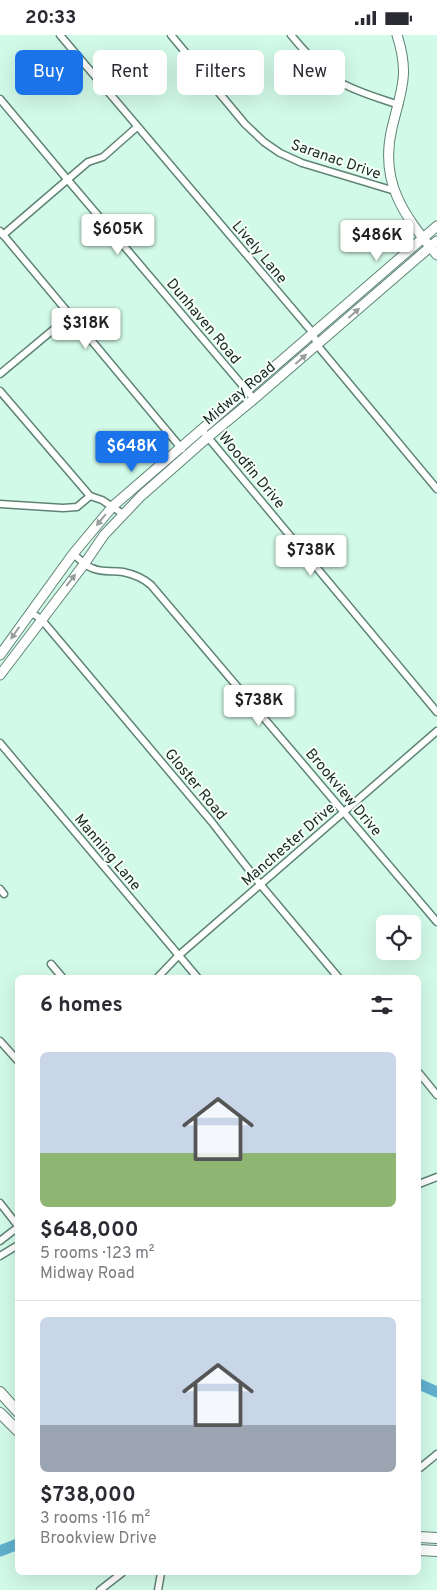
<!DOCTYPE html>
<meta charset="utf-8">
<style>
body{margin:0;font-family:Overpass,sans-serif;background:#f7f7f7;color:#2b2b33;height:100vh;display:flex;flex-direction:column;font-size:19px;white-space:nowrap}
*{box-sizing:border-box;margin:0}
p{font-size:16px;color:#7c7c81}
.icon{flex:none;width:28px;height:28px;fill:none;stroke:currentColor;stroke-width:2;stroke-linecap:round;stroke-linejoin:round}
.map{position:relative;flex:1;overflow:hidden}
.side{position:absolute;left:15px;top:940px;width:406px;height:600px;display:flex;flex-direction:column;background:#fff;border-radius:8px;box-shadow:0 5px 20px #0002}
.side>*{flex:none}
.guide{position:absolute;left:15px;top:15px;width:408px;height:45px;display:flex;gap:10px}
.fabs{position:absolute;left:376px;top:880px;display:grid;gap:10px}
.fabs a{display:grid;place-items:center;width:45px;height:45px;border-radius:8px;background:#fff;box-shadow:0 5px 20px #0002;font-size:25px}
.price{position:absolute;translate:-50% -42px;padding:0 11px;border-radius:5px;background:#fff;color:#222;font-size:16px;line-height:32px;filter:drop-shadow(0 1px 2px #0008)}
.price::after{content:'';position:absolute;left:50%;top:30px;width:15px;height:11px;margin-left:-8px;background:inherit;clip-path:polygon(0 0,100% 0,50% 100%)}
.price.on{background:#1a73e8;color:#fff}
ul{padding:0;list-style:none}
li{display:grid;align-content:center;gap:10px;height:265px;padding:0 25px}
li+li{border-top:1px solid #e1e1e2}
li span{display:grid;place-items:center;height:155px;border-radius:8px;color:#555}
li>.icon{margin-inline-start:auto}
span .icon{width:90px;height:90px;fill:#fffc;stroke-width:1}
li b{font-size:21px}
h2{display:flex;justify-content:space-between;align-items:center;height:60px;padding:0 25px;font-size:21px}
.tag{padding:0 18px;border-radius:8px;background:#fff;box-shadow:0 5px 20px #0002;font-size:18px;line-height:45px}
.tag.on{background:#1a73e8;color:#fff}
.status{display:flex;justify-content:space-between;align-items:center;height:35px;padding:0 25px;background:#fff;direction:ltr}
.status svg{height:14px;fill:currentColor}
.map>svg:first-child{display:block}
</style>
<div class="status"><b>20:33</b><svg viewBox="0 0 49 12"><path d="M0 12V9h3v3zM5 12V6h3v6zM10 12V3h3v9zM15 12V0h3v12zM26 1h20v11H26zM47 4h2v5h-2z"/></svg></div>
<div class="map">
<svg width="437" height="1555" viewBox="0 0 437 1555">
<rect width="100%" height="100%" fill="#d2fae8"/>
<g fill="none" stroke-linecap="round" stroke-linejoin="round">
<g stroke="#60b0cd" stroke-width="11">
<path d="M 419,1349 L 437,1357"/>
<path d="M 0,1516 L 18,1509"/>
</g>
<defs>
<g id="street">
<path d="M 60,0 L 313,298 L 317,310 L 437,454"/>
<path d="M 171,0 L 245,89 L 264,107 L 280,118 L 302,128 L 395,156"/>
<path d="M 291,0 C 305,17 320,34 338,46 C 356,57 379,63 399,70"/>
<path d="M 0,64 L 67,144 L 254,364"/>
<path d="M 0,196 L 182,414"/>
<path d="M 3,200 L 88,127 L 103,122 L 137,92"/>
<path d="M 0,339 L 54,294 L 69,278"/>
<path d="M 0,356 L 90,461"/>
<path d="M 201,394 L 437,677"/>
<path d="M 90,461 L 102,465 L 123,479"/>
<path d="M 0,469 L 63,473 L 77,472 L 90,461"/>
<path d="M 73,519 C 79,523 85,531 92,533 C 101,538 113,535 123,537 C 133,539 143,543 151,550 L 437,887"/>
<path d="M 30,577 L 41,584 L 211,786 L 260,849 L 338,942"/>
<path d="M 0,708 L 197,942"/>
<path d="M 0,854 L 4,859"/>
<path d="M 51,929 L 62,942"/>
<path d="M 158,942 L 178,921 L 437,696"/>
<path d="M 0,1006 L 18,1026"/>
<path d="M 419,1038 L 437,1060"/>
<path d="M 419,1149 L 437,1142"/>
<path d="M 0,1168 L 18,1191"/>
<path d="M 0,1206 L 18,1192"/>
<path d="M 0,1221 L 18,1210"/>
<path d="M 420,1433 L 437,1419"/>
<path d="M 100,1555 L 122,1538"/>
<path d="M 158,1555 L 161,1538"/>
</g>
<g id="secondary">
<path d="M 397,0 C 410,40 401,55 392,93 C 379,147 404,181 437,220"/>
<path d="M 0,620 L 73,519 L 113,471 L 437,191"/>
<path d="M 0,640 L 85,528 L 104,500 L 141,461 L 208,402 L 254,364 L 437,206"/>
</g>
<g id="primary">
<path d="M 0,1357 L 18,1377"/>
<path d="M 0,1378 L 18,1396"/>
<path d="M 419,1502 L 437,1503"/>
<path d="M 419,1515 L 437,1516"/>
</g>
</defs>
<use href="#street" stroke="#5f8475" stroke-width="9"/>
<use href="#secondary" stroke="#5f8475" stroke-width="11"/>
<use href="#primary" stroke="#5f8475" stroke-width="12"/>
<use href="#street" stroke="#fff" stroke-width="6"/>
<use href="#secondary" stroke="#fff" stroke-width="9"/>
<use href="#primary" stroke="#fff" stroke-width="10"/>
</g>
<defs><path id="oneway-solid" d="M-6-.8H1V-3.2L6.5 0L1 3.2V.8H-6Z" transform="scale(1.25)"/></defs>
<g fill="#979e9b">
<use href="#oneway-solid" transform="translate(354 278) rotate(-41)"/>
<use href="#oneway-solid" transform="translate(301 324) rotate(-41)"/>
<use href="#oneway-solid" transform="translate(101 485) rotate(129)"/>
<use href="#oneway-solid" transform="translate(71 545) rotate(-52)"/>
<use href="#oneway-solid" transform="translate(15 598) rotate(125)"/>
</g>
<g text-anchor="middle" stroke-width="4" stroke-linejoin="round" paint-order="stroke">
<g font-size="15" fill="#182821" stroke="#f7fffb">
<text transform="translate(336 124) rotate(19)" y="5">Saranac Drive</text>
<text transform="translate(260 217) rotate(50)" y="5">Lively Lane</text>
<text transform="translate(204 286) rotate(50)" y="5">Dunhaven Road</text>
<text transform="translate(239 358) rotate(-40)" y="5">Midway Road</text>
<text transform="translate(252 435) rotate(50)" y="5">Woodfin Drive</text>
<text transform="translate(196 749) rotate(50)" y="5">Gloster Road</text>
<text transform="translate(344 757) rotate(50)" y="5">Brookview Drive</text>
<text transform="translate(288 809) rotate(-41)" y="5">Manchester Drive</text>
<text transform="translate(108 817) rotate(50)" y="5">Manning Lane</text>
</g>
</g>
</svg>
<div class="fabs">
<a><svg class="icon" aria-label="locate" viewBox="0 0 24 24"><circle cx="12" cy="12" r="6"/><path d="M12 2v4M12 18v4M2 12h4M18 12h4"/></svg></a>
</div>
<b class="price" style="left:118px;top:221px">$605K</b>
<b class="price" style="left:377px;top:227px">$486K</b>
<b class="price" style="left:86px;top:315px">$318K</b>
<b class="price on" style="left:132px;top:438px">$648K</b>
<b class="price" style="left:311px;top:542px">$738K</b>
<b class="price" style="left:259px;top:692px">$738K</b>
<div class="guide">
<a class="tag on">Buy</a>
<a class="tag">Rent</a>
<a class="tag">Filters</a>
<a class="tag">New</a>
</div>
<section class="side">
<h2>6 homes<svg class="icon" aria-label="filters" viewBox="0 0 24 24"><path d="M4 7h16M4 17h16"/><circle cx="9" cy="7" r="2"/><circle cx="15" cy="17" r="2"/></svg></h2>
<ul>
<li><span style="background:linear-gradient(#c9d6e8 65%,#8fb573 0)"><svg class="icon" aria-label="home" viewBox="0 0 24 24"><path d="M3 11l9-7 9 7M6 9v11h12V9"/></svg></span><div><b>$648,000</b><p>5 rooms · 123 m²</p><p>Midway Road</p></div></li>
<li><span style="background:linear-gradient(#c9d6e8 70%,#9aa5b1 0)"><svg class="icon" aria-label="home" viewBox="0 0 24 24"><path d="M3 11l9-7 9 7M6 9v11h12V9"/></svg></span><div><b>$738,000</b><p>3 rooms · 116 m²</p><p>Brookview Drive</p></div></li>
</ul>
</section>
</div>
